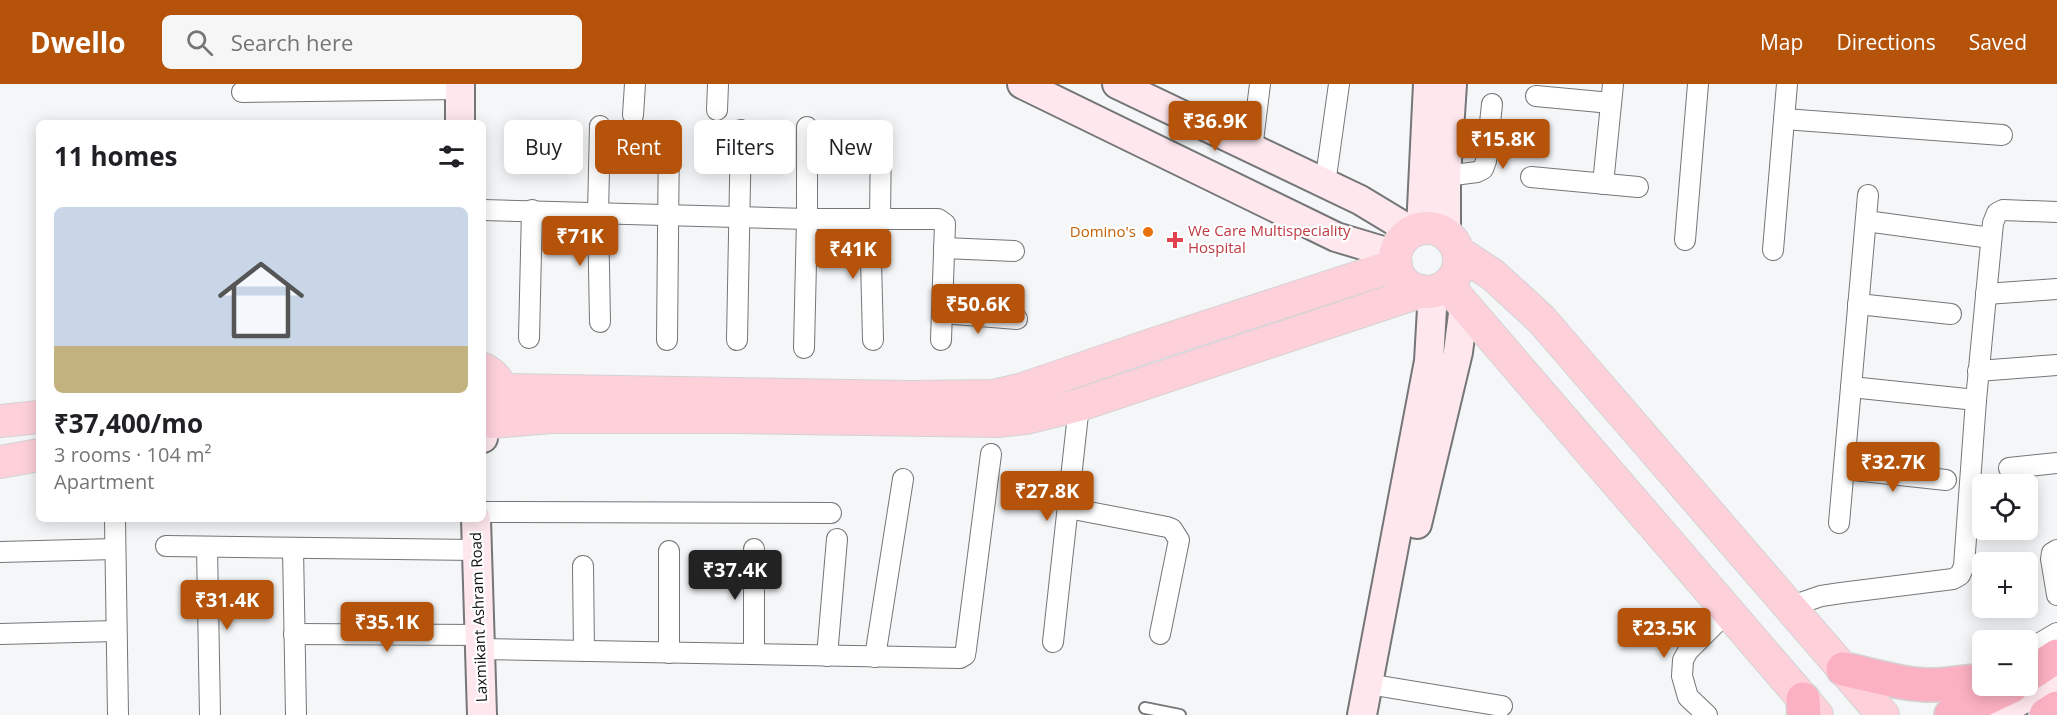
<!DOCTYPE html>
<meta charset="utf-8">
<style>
body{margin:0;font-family:"Open Sans",sans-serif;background:#f6f6f6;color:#202124;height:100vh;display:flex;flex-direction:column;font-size:22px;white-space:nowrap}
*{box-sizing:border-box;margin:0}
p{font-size:20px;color:#757577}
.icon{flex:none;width:33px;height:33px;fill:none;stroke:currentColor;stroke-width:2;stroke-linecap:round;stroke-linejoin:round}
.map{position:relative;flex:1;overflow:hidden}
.drawer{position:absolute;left:36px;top:36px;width:450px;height:402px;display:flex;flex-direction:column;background:#fff;border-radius:9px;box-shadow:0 3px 15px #0003}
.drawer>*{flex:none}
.top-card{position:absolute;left:504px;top:36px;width:570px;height:54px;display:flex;gap:12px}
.buttons{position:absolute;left:1972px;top:390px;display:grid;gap:12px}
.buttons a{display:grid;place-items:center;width:66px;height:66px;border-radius:9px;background:#fff;box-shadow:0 3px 15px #0003;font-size:30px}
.price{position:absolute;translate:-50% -51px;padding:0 14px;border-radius:6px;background:#b45309;color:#fff;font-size:20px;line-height:39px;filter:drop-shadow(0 2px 3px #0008)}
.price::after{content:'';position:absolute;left:50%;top:36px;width:18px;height:14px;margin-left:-9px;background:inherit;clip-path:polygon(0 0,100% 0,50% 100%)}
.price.on{background:#222;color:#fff}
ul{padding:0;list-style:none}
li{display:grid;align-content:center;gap:12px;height:318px;padding:0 18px}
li+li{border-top:2px solid #e0e0e0}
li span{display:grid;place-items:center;height:186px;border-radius:9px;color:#555}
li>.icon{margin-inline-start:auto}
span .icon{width:108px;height:108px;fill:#fffc;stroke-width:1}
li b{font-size:26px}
h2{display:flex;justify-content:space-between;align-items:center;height:72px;padding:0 18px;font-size:26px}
.pill{padding:0 21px;border-radius:9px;background:#fff;box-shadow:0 3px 15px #0003;font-size:21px;line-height:54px}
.pill.on{background:#b45309;color:#fff}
header{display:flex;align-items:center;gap:36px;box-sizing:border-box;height:84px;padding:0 30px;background:#b45309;color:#fff}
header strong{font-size:28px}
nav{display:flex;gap:33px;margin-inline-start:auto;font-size:21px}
.search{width:420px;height:54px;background:#f6f6f6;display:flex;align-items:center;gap:15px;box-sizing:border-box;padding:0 21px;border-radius:9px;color:#757577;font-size:22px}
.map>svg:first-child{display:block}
</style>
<header>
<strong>Dwello</strong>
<div class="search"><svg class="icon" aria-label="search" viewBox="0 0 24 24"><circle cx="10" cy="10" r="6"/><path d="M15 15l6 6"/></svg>Search here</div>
<nav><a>Map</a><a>Directions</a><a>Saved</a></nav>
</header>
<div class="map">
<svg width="2057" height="631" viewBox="0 0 2057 631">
<rect width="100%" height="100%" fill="#f4f6f8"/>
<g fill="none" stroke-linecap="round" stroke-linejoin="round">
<defs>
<path id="lane" d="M 1145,624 L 1180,631"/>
<g id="street">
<path d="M 242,8 L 460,5"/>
<path d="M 1536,12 L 1611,19"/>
<path d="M 717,26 L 718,0"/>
<path d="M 633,31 L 635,0"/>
<path d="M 1784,35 L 2002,51"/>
<path d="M 1252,65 L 1260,0"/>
<path d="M 1446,92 L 1477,88 L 1483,85 L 1486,77 L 1492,20"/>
<path d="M 1531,93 L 1638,103"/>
<path d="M 1325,100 L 1339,0"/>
<path d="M 1603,100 L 1613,0"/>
<path d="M 483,126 L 807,135 L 938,135 L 945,140 L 941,256"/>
<path d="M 870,136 L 873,256"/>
<path d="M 880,136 L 881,48"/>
<path d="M 1866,137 L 1991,154"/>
<path d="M 1685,156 L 1698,0"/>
<path d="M 944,164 L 1014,167"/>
<path d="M 1773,166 L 1787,0"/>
<path d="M 1986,210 L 2057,205"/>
<path d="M 1858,220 L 1951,230"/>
<path d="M 942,229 L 1017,235"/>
<path d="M 600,238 L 598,129 L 600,42"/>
<path d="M 529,254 L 532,126"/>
<path d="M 667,256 L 669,48"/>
<path d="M 737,256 L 741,46"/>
<path d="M 804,264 L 807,135 L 807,43"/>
<path d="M 1978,287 L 2057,281"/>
<path d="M 1851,303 L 1976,316"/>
<path d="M 2009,384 L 2057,379"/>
<path d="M 1844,385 L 1946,396"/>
<path d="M 1068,424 L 1167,443 L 1172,445 L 1179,456 L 1160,550"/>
<path d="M 483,428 L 831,429"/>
<path d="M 115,435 L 118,631"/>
<path d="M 1839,439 L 1868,111"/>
<path d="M 166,462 L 476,466"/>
<path d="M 207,463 L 210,631"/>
<path d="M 293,464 L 296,631"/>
<path d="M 2057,466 L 2052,469 L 2051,475 L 2057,511"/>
<path d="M 0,468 L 115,465"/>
<path d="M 583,482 L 584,567"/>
<path d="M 1789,523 L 1821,512 L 1841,509 L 1953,495 L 1960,491 L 1964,482 L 1976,316 L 1993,139 L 1997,129 L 2003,126 L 2057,128"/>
<path d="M 0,550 L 116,547"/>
<path d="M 294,550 L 480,551"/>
<path d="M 1053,558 L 1079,321"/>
<path d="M 480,565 L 960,574 L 965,571 L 966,565 L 991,370"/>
<path d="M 2028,566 L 2057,549"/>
<path d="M 669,569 L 669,467"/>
<path d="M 754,570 L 754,465"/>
<path d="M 827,572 L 837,455"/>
<path d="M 875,573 L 903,395"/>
<path d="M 1368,600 L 1502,622"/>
<path d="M 1707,631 L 1688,613 L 1682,592 L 1683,576 L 1688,567 L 1727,528"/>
</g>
<g id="secondary">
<path d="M 1022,0 L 1336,153 L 1396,171"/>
<path d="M 1117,0 L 1360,116 L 1413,148"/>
<path d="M 460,39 L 460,0"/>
<path d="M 1421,145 L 1428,0"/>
<path d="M 1446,150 L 1446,92 L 1452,0"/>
<path d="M 483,354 L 483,344"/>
<path d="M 476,435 L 482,631"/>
<path d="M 1417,440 L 1458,268 L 1464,222"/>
<path d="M 1362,631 L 1429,277 L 1433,207"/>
<path d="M 1995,631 L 2057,596"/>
</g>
<g id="primary">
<circle cx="1427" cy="176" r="32"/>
<path d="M 1458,168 L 1493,191 L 1541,235 L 1883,631"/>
<path d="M 1447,201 L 1817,631"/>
<path d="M 483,285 C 500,293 506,309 500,326"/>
<path d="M 502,306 L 909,313 L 993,312 L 1023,305 L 1154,260 L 1396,181"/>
<path d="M 0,337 L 39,333"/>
<path d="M 493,338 L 550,333 L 735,333 L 996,337 L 1026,334 L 1079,321 L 1422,207"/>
<path d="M 0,378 L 39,371"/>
</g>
<g id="highway">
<path d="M 1843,585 C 1873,591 1905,602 1936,601 C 1952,601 1967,596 1983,597"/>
<path d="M 2028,591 L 2057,572"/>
<path d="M 1803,615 L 1804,631"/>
<path d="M 1951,631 L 2012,602"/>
<path d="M 2046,631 L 2057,624"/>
</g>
</defs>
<use href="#lane" stroke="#747677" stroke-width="14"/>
<use href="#street" stroke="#747677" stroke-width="22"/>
<use href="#secondary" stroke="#747677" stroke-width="32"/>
<use href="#primary" stroke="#d3d3d4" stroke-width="34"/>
<use href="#highway" stroke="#d3d3d4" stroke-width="36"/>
<use href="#lane" stroke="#fff" stroke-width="10"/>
<use href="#street" stroke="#fff" stroke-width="20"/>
<use href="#secondary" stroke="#fee8ed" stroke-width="28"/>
<use href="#primary" stroke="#fdd0da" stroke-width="32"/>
<use href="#highway" stroke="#fcb1c2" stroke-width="33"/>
</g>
<circle fill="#e8710a" stroke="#fff" stroke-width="2" cx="1148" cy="148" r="6"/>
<path fill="#e0444e" stroke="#fff" stroke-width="2" d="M1172 147h6v6h6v6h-6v6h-6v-6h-6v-6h6z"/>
<g text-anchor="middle" stroke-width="4.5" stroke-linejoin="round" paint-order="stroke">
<g font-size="15" fill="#be3a42" stroke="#fff" text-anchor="start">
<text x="1188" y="152">We Care Multispeciality<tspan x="1188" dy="17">Hospital</tspan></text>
</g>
<g font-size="15" fill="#c56008" stroke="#fff" text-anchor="end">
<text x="1136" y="153">Domino's</text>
</g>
<g font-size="15" fill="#0d0d0e" stroke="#fff">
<text transform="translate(479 533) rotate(-92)" y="5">Laxmikant Ashram Road</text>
</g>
</g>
</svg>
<div class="buttons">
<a><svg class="icon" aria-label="locate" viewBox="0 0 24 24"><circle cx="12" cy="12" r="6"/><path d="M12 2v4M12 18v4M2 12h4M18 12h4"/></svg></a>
<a>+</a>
<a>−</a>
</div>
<b class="price" style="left:1215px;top:68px">₹36.9K</b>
<b class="price" style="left:1503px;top:86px">₹15.8K</b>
<b class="price" style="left:580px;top:183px">₹71K</b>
<b class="price" style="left:853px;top:196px">₹41K</b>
<b class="price" style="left:978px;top:251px">₹50.6K</b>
<b class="price" style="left:1893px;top:409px">₹32.7K</b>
<b class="price" style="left:1047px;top:438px">₹27.8K</b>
<b class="price on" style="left:735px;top:517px">₹37.4K</b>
<b class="price" style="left:227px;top:547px">₹31.4K</b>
<b class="price" style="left:387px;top:569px">₹35.1K</b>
<b class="price" style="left:1664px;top:575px">₹23.5K</b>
<div class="top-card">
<a class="pill">Buy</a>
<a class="pill on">Rent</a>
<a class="pill">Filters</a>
<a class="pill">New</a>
</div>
<section class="drawer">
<h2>11 homes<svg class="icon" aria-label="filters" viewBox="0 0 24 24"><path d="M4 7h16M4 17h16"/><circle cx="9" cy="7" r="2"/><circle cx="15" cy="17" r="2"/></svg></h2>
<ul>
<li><span style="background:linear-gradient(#c9d6e8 75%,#c2b280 0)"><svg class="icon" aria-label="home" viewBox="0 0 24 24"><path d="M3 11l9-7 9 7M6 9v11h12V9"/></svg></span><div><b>₹37,400/mo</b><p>3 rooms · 104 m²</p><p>Apartment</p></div></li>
</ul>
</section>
</div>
